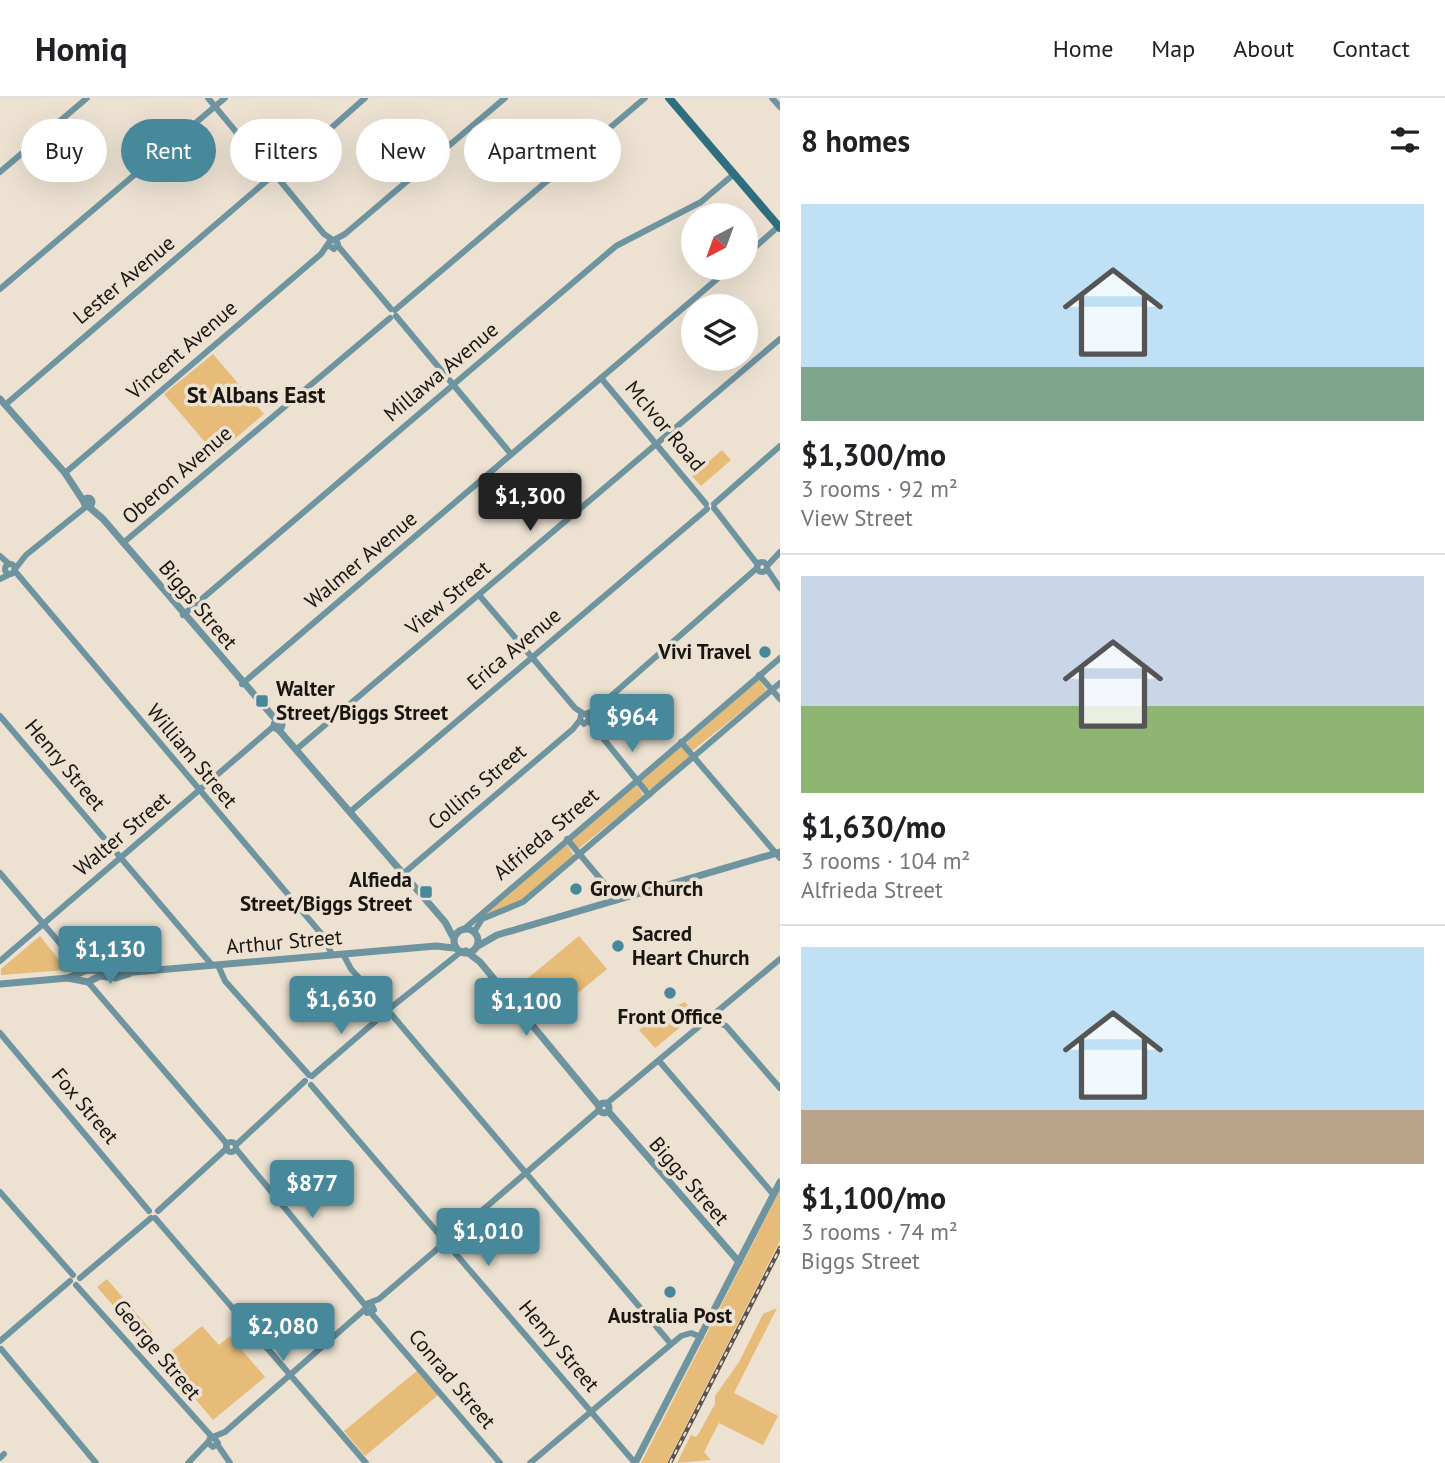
<!DOCTYPE html>
<meta charset="utf-8">
<style>
body{margin:0;font-family:"PT Sans",sans-serif;background:#f6f6f6;color:#202124;height:100vh;display:flex;flex-direction:column;font-size:26px;white-space:nowrap}
*{box-sizing:border-box;margin:0}
p{font-size:23px;color:#757577}
.icon{flex:none;width:38px;height:38px;fill:none;stroke:currentColor;stroke-width:2;stroke-linecap:round;stroke-linejoin:round}
.map{position:relative;flex:1;overflow:hidden}
.panel{display:flex;flex-direction:column;background:#fff;width:665px}
.panel>*{flex:none}
.top-card{position:absolute;left:21px;top:21px;width:653px;height:63px;display:flex;gap:14px}
.needle{width:46px;rotate:221deg}
.buttons{position:absolute;left:681px;top:105px;display:grid;gap:14px}
.buttons a{display:grid;place-items:center;width:77px;height:77px;border-radius:50%;background:#fff;box-shadow:0 7px 28px #0002;font-size:35px}
.price{position:absolute;translate:-50% -60px;padding:0 16px;border-radius:7px;background:#47889b;color:#fff;font-size:23px;line-height:46px;filter:drop-shadow(0 2px 4px #0008)}
.price::after{content:'';position:absolute;left:50%;top:42px;width:21px;height:16px;margin-left:-10px;background:inherit;clip-path:polygon(0 0,100% 0,50% 100%)}
.price.selected{background:#222;color:#fff}
ul{padding:0;list-style:none}
li{display:grid;align-content:center;gap:14px;height:371px;padding:0 21px}
li+li{border-top:2px solid #e0e0e0}
li span{display:grid;place-items:center;height:217px;border-radius:0px;color:#555}
li>.icon{margin-inline-start:auto}
span .icon{width:126px;height:126px;fill:#fffc;stroke-width:1}
li b{font-size:30px}
h2{display:flex;justify-content:space-between;align-items:center;height:84px;padding:0 21px;font-size:30px}
.pill{padding:0 24px;border-radius:32px;background:#fff;box-shadow:0 7px 28px #0002;font-size:24px;line-height:63px}
.pill.selected{background:#47889b;color:#fff}
header{display:flex;align-items:center;gap:42px;box-sizing:border-box;height:98px;padding:0 35px;background:#fff;border-bottom:2px solid #e0e0e0}
header strong{font-size:33px}
nav{display:flex;gap:38px;margin-inline-start:auto;font-size:24px}
main{display:flex;flex:1;min-height:0}
.map>svg:first-child{display:block}
</style>
<header>
<strong>Homiq</strong>
<nav><a>Home</a><a>Map</a><a>About</a><a>Contact</a></nav>
</header>
<main>
<div class="map">
<svg width="780" height="1365" viewBox="0 0 780 1365">
<rect width="100%" height="100%" fill="#ede2d2"/>
<g fill="#e7bb78">
<path d="M 213,256 L 264,316 L 216,357 L 164,296 Z"/>
<path d="M 722,352 L 731,362 L 701,388 L 692,378 Z"/>
<path d="M 759,581 L 767,593 L 692,653 L 686,645 Z"/>
<path d="M 681,648 L 690,658 L 653,691 L 647,691 L 641,682 Z"/>
<path d="M 636,686 L 644,698 L 578,751 L 571,743 Z"/>
<path d="M 567,746 L 574,758 L 524,801 L 480,819 Z"/>
<path d="M 40,838 L 67,872 L 1,877 L 1,871 Z"/>
<path d="M 579,838 L 607,871 L 544,923 L 516,890 Z"/>
<path d="M 685,904 L 695,917 L 655,950 L 639,932 L 654,918 L 658,922 L 671,910 Z"/>
<path d="M 780,1092 L 780,1143 L 667,1365 L 641,1365 Z"/>
<path d="M 107,1181 L 152,1234 L 143,1242 L 97,1189 Z"/>
<path d="M 777,1210 L 734,1295 L 778,1318 L 763,1347 L 719,1325 L 704,1354 L 711,1362 L 677,1365 L 691,1337 L 696,1339 L 699,1335 L 715,1306 L 715,1298 L 739,1264 L 763,1216 Z"/>
<path d="M 202,1228 L 219,1247 L 230,1238 L 265,1279 L 213,1322 L 162,1261 Z"/>
<path d="M 418,1272 L 438,1297 L 365,1358 L 344,1333 Z"/>
</g>
<g fill="none" stroke-linecap="round" stroke-linejoin="round">
<g stroke="#6e94a0" stroke-width="6">
<path d="M 208,0 L 271,76"/>
<path d="M 772,0 L 780,9"/>
<path d="M 0,74 L 87,0"/>
<path d="M 278,77 L 365,0"/>
<path d="M 277,79 L 324,136 L 333,142"/>
<path d="M 334,142 L 345,136 L 505,0"/>
<path d="M 338,148 L 391,211"/>
<path d="M 746,157 L 779,128"/>
<path d="M 0,191 L 225,0"/>
<path d="M 395,212 L 645,0"/>
<path d="M 396,218 L 511,356"/>
<path d="M 601,280 L 706,406"/>
<path d="M 5,307 L 271,79"/>
<path d="M 65,375 L 321,156 L 330,143 L 336,142 L 338,146 L 334,151 L 328,147"/>
<path d="M 714,406 L 780,348"/>
<path d="M 714,410 L 758,467"/>
<path d="M 123,445 L 390,220"/>
<path d="M 0,458 L 9,466"/>
<circle cx="762" cy="469" r="5"/>
<circle cx="10" cy="471" r="5"/>
<path d="M 767,468 L 780,454"/>
<path d="M 15,471 L 26,457 L 87,408"/>
<path d="M 767,471 L 780,490"/>
<path d="M 14,472 L 324,839 L 332,857"/>
<path d="M 0,481 L 10,476"/>
<path d="M 479,497 L 575,610 L 584,616"/>
<path d="M 183,517 L 616,148 L 701,104 L 734,76"/>
<path d="M 759,577 L 780,601"/>
<path d="M 242,586 L 730,170"/>
<path d="M 586,616 L 590,621 L 584,626 L 580,622 L 581,617 L 594,613 L 757,470"/>
<path d="M 0,618 L 212,867"/>
<path d="M 589,623 L 649,697"/>
<path d="M 681,644 L 780,760"/>
<path d="M 298,650 L 780,241"/>
<path d="M 351,713 L 707,411"/>
<path d="M 567,741 L 618,802"/>
<path d="M 0,775 L 75,863 L 87,872"/>
<path d="M 404,775 L 573,631 L 580,622"/>
<path d="M 463,832 L 780,560"/>
<path d="M 474,834 L 482,821 L 523,804 L 780,585"/>
<path d="M 343,856 L 351,871 L 387,911"/>
<path d="M 0,863 L 274,628"/>
<path d="M 218,867 L 225,883 L 309,977"/>
<path d="M 88,884 L 227,1046"/>
<path d="M 389,911 L 462,853"/>
<path d="M 392,917 L 671,1246"/>
<path d="M 710,921 L 726,928 L 780,990"/>
<path d="M 0,935 L 149,1113"/>
<path d="M 660,964 L 773,1096"/>
<path d="M 312,978 L 384,916"/>
<path d="M 311,987 L 635,1365"/>
<path d="M 606,1006 L 780,861"/>
<circle cx="231" cy="1049" r="5"/>
<path d="M 236,1047 L 305,983"/>
<path d="M 236,1051 L 365,1207"/>
<path d="M 0,1094 L 73,1177"/>
<path d="M 158,1113 L 227,1050"/>
<path d="M 155,1120 L 366,1365"/>
<path d="M 80,1180 L 151,1120"/>
<path d="M 76,1187 L 213,1340"/>
<path d="M 371,1205 L 374,1212 L 367,1215 L 366,1206 L 379,1201 L 599,1012"/>
<path d="M 371,1215 L 500,1365"/>
<path d="M 0,1243 L 70,1183"/>
<path d="M 1,1251 L 96,1365"/>
<path d="M 214,1340 L 218,1345 L 213,1349 L 208,1345 L 210,1340 L 225,1334 L 364,1212"/>
<path d="M 217,1346 L 230,1365"/>
<path d="M 0,1360 L 4,1356"/>
<path d="M 188,1365 L 208,1344"/>
<path d="M 530,1365 L 681,1238 L 691,1235 L 701,1239"/>
</g>
<g stroke="#6e94a0" stroke-width="7">
<path d="M 0,301 L 65,375 L 84,404"/>
<circle cx="88" cy="404" r="4"/>
<path d="M 88,408 L 103,421 L 277,623"/>
<circle cx="278" cy="627" r="4"/>
<path d="M 278,631 L 445,824 L 453,839"/>
<circle cx="466" cy="843" r="12"/>
<path d="M 478,848 L 497,837 L 780,754"/>
<path d="M 466,853 L 480,864 L 599,1008"/>
<path d="M 68,880 L 87,872 L 134,874 L 436,848 L 454,850"/>
<path d="M 0,886 L 68,880 L 88,884 L 100,878 L 116,880 L 129,876"/>
<circle cx="604" cy="1010" r="5"/>
<path d="M 608,1013 L 739,1164"/>
<path d="M 635,1365 L 780,1084"/>
</g>
<path stroke="#2f6e7f" stroke-width="8" d="M 669,0 L 780,130"/>
<defs>
<path id="rail" d="M 670,1365 L 780,1150"/>
</defs>
<use href="#rail" stroke="#5a544c" stroke-width="4.5"/>
<use href="#rail" stroke="#ede2d2" stroke-width="2" stroke-dasharray="5" stroke-linecap="butt"/>
</g>
<g fill="#47889b" stroke="#ede2d2" stroke-width="2.5">
<circle cx="765" cy="554" r="7"/>
<rect x="255" y="596" width="14" height="14" rx="3.5"/>
<circle cx="576" cy="791" r="7"/>
<rect x="419" y="787" width="14" height="14" rx="3.5"/>
<circle cx="618" cy="848" r="7"/>
<circle cx="670" cy="895" r="7"/>
<circle cx="670" cy="1194" r="7"/>
</g>
<g text-anchor="middle" stroke-width="7" stroke-linejoin="round" paint-order="stroke">
<g font-size="21" fill="#191510" stroke="#ede2d2">
<text transform="translate(124 182) rotate(-40)" y="7">Lester Avenue</text>
<text transform="translate(182 252) rotate(-41)" y="7">Vincent Avenue</text>
<text transform="translate(441 274) rotate(-40)" y="7">Millawa Avenue</text>
<text transform="translate(665 328) rotate(50)" y="7">McIvor Road</text>
<text transform="translate(177 377) rotate(-41)" y="7">Oberon Avenue</text>
<text transform="translate(361 462) rotate(-40)" y="7">Walmer Avenue</text>
<text transform="translate(448 500) rotate(-40)" y="7">View Street</text>
<text transform="translate(198 507) rotate(50)" y="7">Biggs Street</text>
<text transform="translate(514 551) rotate(-40)" y="7">Erica Avenue</text>
<text transform="translate(192 658) rotate(50)" y="7">William Street</text>
<text transform="translate(65 667) rotate(50)" y="7">Henry Street</text>
<text transform="translate(477 689) rotate(-40)" y="7">Collins Street</text>
<text transform="translate(122 736) rotate(-40)" y="7">Walter Street</text>
<text transform="translate(546 736) rotate(-40)" y="7">Alfrieda Street</text>
<text transform="translate(284 844) rotate(-5)" y="7">Arthur Street</text>
<text transform="translate(85 1008) rotate(50)" y="7">Fox Street</text>
<text transform="translate(689 1083) rotate(49)" y="7">Biggs Street</text>
<text transform="translate(559 1248) rotate(50)" y="7">Henry Street</text>
<text transform="translate(157 1252) rotate(50)" y="7">George Street</text>
<text transform="translate(452 1281) rotate(50)" y="7">Conrad Street</text>
</g>
<g font-size="21" font-weight="bold" fill="#191510" stroke="#ede2d2" text-anchor="start">
<text x="751" y="561" text-anchor="end">Vivi Travel</text>
<text x="276" y="598">Walter<tspan x="276" dy="24">Street/Biggs Street</tspan></text>
<text x="412" y="789" text-anchor="end">Alfieda<tspan x="412" dy="24">Street/Biggs Street</tspan></text>
<text x="590" y="798">Grow Church</text>
<text x="632" y="843">Sacred<tspan x="632" dy="24">Heart Church</tspan></text>
<text x="670" y="926" text-anchor="middle">Front Office</text>
<text x="670" y="1225" text-anchor="middle">Australia Post</text>
</g>
<g font-size="23" font-weight="bold" fill="#191510" stroke="#ede2d2">
<text x="256" y="305">St Albans East</text>
</g>
</g>
</svg>
<div class="buttons">
<a><svg class="needle" viewBox="-14 -14 28 28"><path d="M0-13l5 13h-10z" fill="#e53935"/><path d="M0 13l5-13h-10z" fill="#757577"/></svg></a>
<a><svg class="icon" aria-label="layers" viewBox="0 0 24 24"><path d="M12 4l9 5-9 5-9-5zM3 14l9 5 9-5"/></svg></a>
</div>
<b class="price selected" style="left:530px;top:435px">$1,300</b>
<b class="price" style="left:632px;top:656px">$964</b>
<b class="price" style="left:110px;top:888px">$1,130</b>
<b class="price" style="left:341px;top:938px">$1,630</b>
<b class="price" style="left:526px;top:940px">$1,100</b>
<b class="price" style="left:312px;top:1122px">$877</b>
<b class="price" style="left:488px;top:1170px">$1,010</b>
<b class="price" style="left:283px;top:1265px">$2,080</b>
<div class="top-card">
<a class="pill">Buy</a>
<a class="pill selected">Rent</a>
<a class="pill">Filters</a>
<a class="pill">New</a>
<a class="pill">Apartment</a>
</div>
</div>
<section class="panel">
<h2>8 homes<svg class="icon" aria-label="filters" viewBox="0 0 24 24"><path d="M4 7h16M4 17h16"/><circle cx="9" cy="7" r="2"/><circle cx="15" cy="17" r="2"/></svg></h2>
<ul>
<li><span style="background:linear-gradient(#bfe0f5 75%,#7fa58c 0)"><svg class="icon" aria-label="home" viewBox="0 0 24 24"><path d="M3 11l9-7 9 7M6 9v11h12V9"/></svg></span><div><b>$1,300/mo</b><p>3 rooms · 92 m²</p><p>View Street</p></div></li>
<li><span style="background:linear-gradient(#c9d6e8 60%,#8fb573 0)"><svg class="icon" aria-label="home" viewBox="0 0 24 24"><path d="M3 11l9-7 9 7M6 9v11h12V9"/></svg></span><div><b>$1,630/mo</b><p>3 rooms · 104 m²</p><p>Alfrieda Street</p></div></li>
<li><span style="background:linear-gradient(#bfe0f5 75%,#b9a48a 0)"><svg class="icon" aria-label="home" viewBox="0 0 24 24"><path d="M3 11l9-7 9 7M6 9v11h12V9"/></svg></span><div><b>$1,100/mo</b><p>3 rooms · 74 m²</p><p>Biggs Street</p></div></li>
</ul>
</section>
</main>
